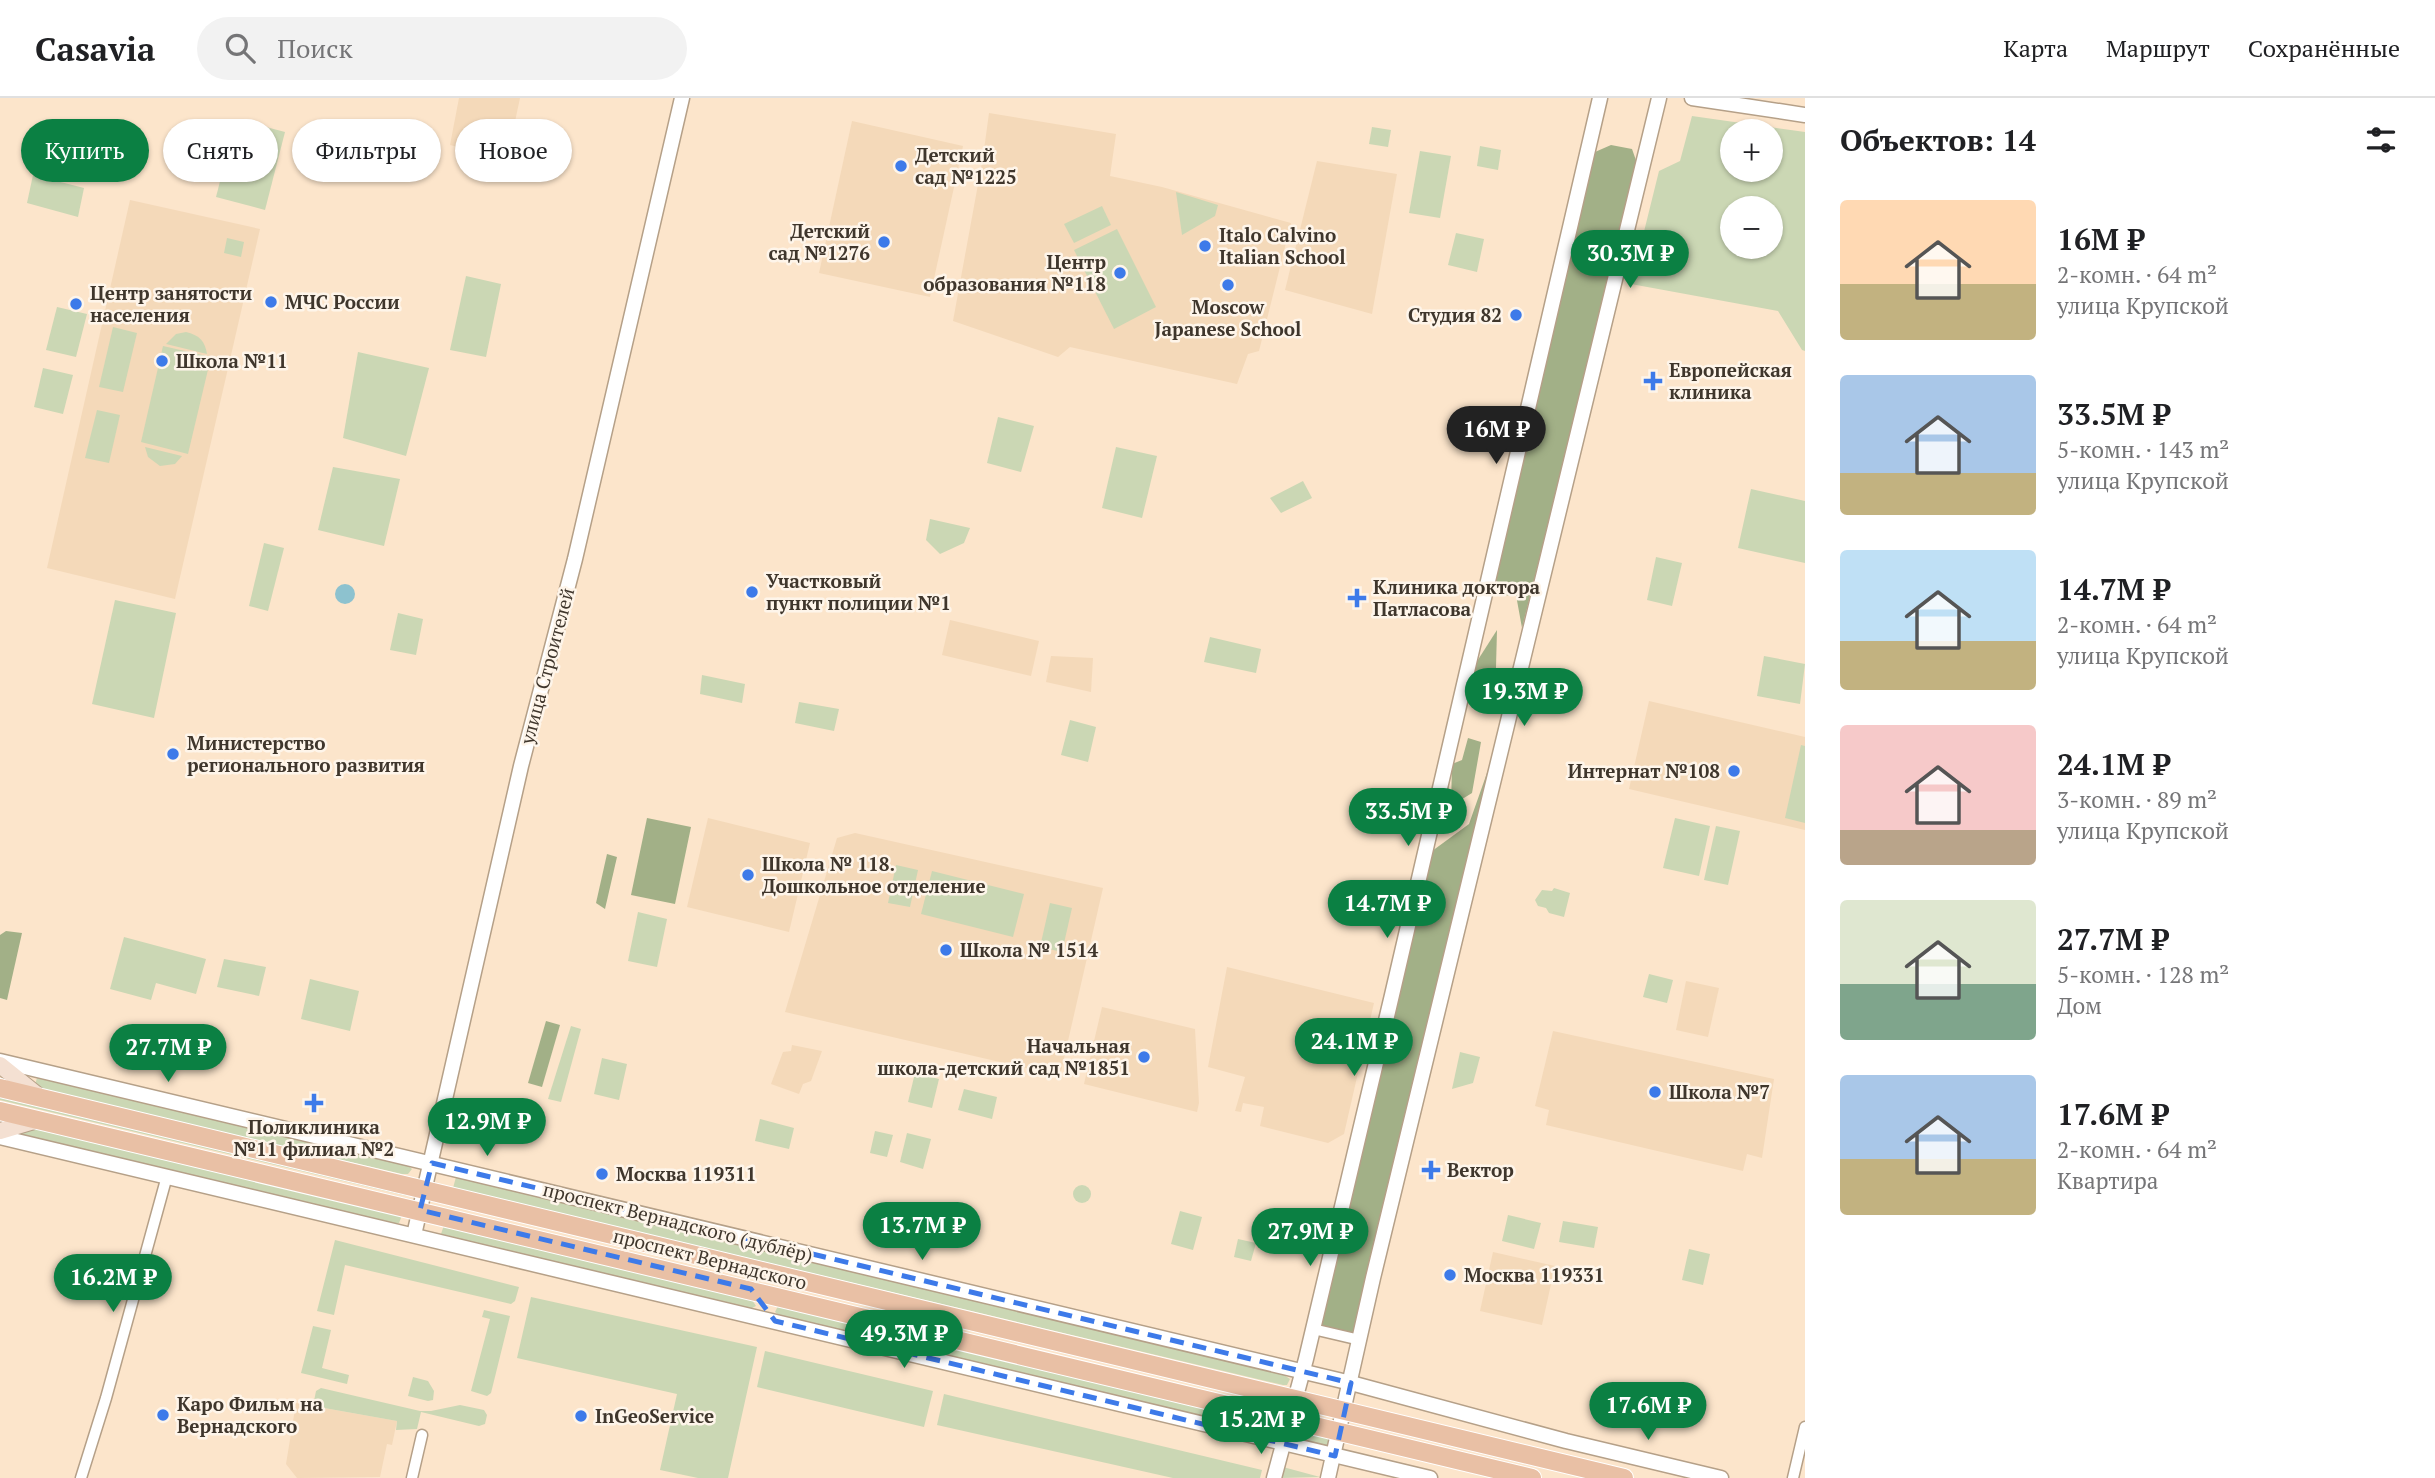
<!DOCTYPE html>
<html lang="ru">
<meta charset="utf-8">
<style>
body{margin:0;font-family:"PT Serif",serif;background:#f2f2f2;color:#202124;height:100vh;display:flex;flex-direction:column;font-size:26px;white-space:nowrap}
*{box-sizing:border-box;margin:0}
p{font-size:23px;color:#757577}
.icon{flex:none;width:38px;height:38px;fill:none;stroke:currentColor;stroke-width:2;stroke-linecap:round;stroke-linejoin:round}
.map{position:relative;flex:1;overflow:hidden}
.side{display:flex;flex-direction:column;background:#fff;width:630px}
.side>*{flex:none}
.top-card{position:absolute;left:21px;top:21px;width:665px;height:63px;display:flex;gap:14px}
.tools{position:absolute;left:1720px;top:21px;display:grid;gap:14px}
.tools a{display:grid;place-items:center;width:63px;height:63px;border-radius:50%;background:#fff;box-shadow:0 2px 5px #0004;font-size:35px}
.price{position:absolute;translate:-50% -60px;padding:0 16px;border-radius:24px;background:#0b8043;color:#fff;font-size:23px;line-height:46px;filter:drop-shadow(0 2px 4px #0008)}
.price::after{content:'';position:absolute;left:50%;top:42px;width:21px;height:16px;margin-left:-10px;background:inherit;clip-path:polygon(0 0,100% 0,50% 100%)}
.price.on{background:#222;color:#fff}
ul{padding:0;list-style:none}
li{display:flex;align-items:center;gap:21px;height:175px;padding:0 35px}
li span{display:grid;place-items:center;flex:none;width:196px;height:140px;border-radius:7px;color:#555}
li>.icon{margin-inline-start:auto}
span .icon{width:84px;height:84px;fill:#fffc;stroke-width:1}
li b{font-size:30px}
h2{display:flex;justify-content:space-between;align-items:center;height:84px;padding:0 35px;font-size:30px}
.chip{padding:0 24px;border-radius:32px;background:#fff;box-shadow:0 2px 5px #0004;font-size:24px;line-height:63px}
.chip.on{background:#0b8043;color:#fff}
header{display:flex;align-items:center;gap:42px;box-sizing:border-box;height:98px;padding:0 35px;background:#fff;border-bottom:2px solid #e0e0e0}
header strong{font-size:33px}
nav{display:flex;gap:38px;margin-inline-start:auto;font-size:24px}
.search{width:490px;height:63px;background:#f2f2f2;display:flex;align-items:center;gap:18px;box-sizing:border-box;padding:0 24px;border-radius:38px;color:#757577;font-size:26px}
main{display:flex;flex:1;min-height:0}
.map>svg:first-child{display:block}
</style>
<header>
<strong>Casavia</strong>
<div class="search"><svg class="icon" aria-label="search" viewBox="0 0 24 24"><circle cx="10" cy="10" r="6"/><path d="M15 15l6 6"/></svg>Поиск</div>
<nav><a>Карта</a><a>Маршрут</a><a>Сохранённые</a></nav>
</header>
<main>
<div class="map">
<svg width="1805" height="1380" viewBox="0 0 1805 1380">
<rect width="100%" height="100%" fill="#fce5cb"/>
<g fill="#f4d9b9">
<path d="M 459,0 L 520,0 L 507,61 L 450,47 Z"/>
<path d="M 989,15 L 1116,36 L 1110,78 L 1162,89 L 1291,125 L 1259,253 L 1248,256 L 1237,286 L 1070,249 L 1058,259 L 953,223 L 983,59 Z"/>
<path d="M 852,23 L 963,48 L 930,199 L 819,175 Z"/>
<path d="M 1317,63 L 1397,76 L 1372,216 L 1285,192 Z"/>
<path d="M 130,102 L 260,131 L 175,501 L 47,470 Z"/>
<path d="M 950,522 L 1039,543 L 1031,578 L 942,557 Z"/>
<path d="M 1051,558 L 1093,560 L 1091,594 L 1046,584 Z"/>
<path d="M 1649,603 L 1805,639 L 1805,732 L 1629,691 Z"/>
<path d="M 708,720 L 810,745 L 789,834 L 687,809 Z"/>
<path d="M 855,735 L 1103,790 L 1060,978 L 785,914 L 837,740 Z"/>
<path d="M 1227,869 L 1374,905 L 1344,1036 L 1328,1045 L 1260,1028 L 1264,1009 L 1243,1005 L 1241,1014 L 1235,1013 L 1245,979 L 1208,969 Z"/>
<path d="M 1686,883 L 1719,890 L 1708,939 L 1676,932 Z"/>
<path d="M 1102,909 L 1195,931 L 1199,1005 L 1197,1014 L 1084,986 Z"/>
<path d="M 1553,933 L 1774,981 L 1762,1060 L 1747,1056 L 1743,1073 L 1546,1027 L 1549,1012 L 1535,1008 Z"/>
<path d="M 792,947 L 822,953 L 811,983 L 803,986 L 799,996 L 771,986 L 783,954 L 791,953 Z"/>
<path d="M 1493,1154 L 1555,1168 L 1542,1227 L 1480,1213 Z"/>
<path d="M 296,1305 L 397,1323 L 392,1347 L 387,1346 L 380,1379 L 297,1380 L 286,1366 Z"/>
</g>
<g fill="#cbd7b4" fill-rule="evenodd">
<path d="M 1692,18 L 1805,34 L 1805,253 L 1802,252 L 1778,213 L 1631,186 L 1659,73 L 1680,63 ZM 1732,33 L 1771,33 L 1771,72 L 1732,72 ZM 1732,110 L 1771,110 L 1771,149 L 1732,149 Z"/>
<path d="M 236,21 L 285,34 L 265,112 L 216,99 Z"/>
<path d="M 1372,29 L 1391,32 L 1388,49 L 1369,46 Z"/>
<path d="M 1480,48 L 1501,52 L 1498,72 L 1477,68 Z"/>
<path d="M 1420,53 L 1451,58 L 1440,120 L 1409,115 Z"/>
<path d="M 33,77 L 84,90 L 78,119 L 27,105 Z"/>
<path d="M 1176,94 L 1218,107 L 1215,118 L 1182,137 Z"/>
<path d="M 1102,108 L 1111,127 L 1074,145 L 1064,126 Z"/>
<path d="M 1117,131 L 1156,209 L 1114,231 L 1074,152 Z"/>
<path d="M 1456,135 L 1484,141 L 1477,174 L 1448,167 Z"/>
<path d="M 227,140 L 244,144 L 241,159 L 224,155 Z"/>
<path d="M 466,178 L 501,186 L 486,259 L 450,252 Z"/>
<path d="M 57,209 L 87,216 L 76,259 L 46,252 Z"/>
<path d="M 113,229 L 137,235 L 123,294 L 99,289 Z"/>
<path d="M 186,234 C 199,237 205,243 207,256 L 166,246 L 176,236 Z"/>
<path d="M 163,248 L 211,259 L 188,356 L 141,344 Z"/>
<path d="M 358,254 L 429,270 L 406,358 L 343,340 Z"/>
<path d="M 43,270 L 73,277 L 63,316 L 34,309 Z"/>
<path d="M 97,312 L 120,317 L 109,365 L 85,360 Z"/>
<path d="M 998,319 L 1034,328 L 1021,374 L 987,365 Z"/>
<path d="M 145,349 L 182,358 L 175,366 L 160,368 L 148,359 Z"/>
<path d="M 1116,349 L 1157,358 L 1142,420 L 1102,410 Z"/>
<path d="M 333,369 L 400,381 L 384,448 L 318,432 Z"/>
<path d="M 1303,383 L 1312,400 L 1281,415 L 1270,400 Z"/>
<path d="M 1751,391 L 1805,403 L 1805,465 L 1738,450 Z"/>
<path d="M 930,421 L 970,430 L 964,445 L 940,456 L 926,442 Z"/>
<path d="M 264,445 L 284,450 L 268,513 L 249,508 Z"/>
<path d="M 1656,459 L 1682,465 L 1672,508 L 1647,502 Z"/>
<path d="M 115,502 L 176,515 L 154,620 L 92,606 Z"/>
<path d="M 398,515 L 423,521 L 416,557 L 390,552 Z"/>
<path d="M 1210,539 L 1261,551 L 1256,575 L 1204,564 Z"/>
<path d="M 1764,558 L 1805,566 L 1800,606 L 1757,598 Z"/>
<path d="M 702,577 L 745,586 L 742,605 L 700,596 Z"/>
<path d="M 799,604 L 839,611 L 834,633 L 795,625 Z"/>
<path d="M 1070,622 L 1096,629 L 1088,664 L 1061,657 Z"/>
<path d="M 1801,647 L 1805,648 L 1805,725 L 1785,720 Z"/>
<path d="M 1675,720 L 1710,728 L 1699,778 L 1663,770 Z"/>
<path d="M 1716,728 L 1740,733 L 1728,787 L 1704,782 Z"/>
<path d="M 896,767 L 918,772 L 910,809 L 888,805 Z"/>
<path d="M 932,773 L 1024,796 L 1013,839 L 921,816 Z"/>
<path d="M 1554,790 L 1570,795 L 1564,819 L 1549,815 L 1546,810 L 1538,808 L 1535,802 L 1542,792 L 1552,793 Z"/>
<path d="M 1050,805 L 1072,810 L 1062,854 L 1040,849 Z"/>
<path d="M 638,814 L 667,821 L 657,869 L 628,863 Z"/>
<path d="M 124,839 L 206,861 L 196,896 L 156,885 L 151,902 L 110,891 Z"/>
<path d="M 224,861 L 266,869 L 259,898 L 217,889 Z"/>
<path d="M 1649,876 L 1673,882 L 1667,905 L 1643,899 Z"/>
<path d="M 310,881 L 359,893 L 350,933 L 301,921 Z"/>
<path d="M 571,928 L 581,931 L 561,1004 L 548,1001 Z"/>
<path d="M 1460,954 L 1480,959 L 1473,985 L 1452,991 Z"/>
<path d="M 602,960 L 627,966 L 619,1002 L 594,996 Z"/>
<path d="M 915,975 L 939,981 L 932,1010 L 908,1004 Z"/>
<path d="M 37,980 L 406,1066 L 412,1071 L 408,1076 L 402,1076 L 34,990 Z"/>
<path d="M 964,991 L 997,999 L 992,1021 L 958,1012 Z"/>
<path d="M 0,999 L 408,1095 L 407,1098 L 0,1002 Z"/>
<path d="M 760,1021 L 794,1030 L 789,1051 L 755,1043 Z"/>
<path d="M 23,1031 L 37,1031 L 400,1117 L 401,1120 L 399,1125 L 394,1126 L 21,1038 Z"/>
<path d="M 875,1033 L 893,1037 L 887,1059 L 870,1055 Z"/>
<path d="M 907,1035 L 931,1041 L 923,1071 L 900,1064 Z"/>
<path d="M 456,1079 L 1284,1277 L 1290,1281 L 1287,1287 L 1283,1287 L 453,1090 Z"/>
<circle cx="1082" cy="1096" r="9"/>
<path d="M 1180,1113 L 1202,1119 L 1193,1152 L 1171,1146 Z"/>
<path d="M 1508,1117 L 1541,1125 L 1534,1151 L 1502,1143 Z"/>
<path d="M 1563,1123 L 1598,1129 L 1594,1150 L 1559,1144 Z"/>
<path d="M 444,1127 L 752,1202 L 756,1208 L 750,1211 L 441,1136 Z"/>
<path d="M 1238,1141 L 1256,1145 L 1251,1163 L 1234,1159 Z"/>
<path d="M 335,1142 L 519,1189 L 515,1203 L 511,1206 L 345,1167 L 334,1217 L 317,1213 Z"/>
<path d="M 1689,1151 L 1710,1156 L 1703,1187 L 1682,1182 Z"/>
<path d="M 531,1199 L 757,1249 L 728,1380 L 698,1380 L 660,1372 L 677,1296 L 517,1260 Z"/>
<path d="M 778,1208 L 1271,1326 L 1277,1333 L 1269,1335 L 779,1217 L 775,1214 Z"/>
<path d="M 484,1212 L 510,1218 L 491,1295 L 487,1298 L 471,1293 L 490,1221 L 482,1219 Z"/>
<path d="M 313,1228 L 331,1232 L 322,1270 L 349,1277 L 347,1286 L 301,1275 Z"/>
<path d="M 765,1253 L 933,1293 L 924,1329 L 757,1289 Z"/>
<path d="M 413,1279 L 428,1283 L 434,1293 L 433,1302 L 428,1303 L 408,1298 Z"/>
<path d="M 321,1290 L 420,1313 L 431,1313 L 460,1307 L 484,1312 L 487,1317 L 485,1326 L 479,1328 L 421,1314 L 417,1331 L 396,1332 L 397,1323 L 313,1308 L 316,1293 Z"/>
<path d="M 944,1296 L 1262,1372 L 1260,1380 L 1173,1380 L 937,1327 Z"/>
<path d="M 1294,1332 L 1329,1340 L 1331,1344 L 1328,1349 L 1295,1342 L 1292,1340 Z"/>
<path d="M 1283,1369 L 1320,1379 L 1281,1380 Z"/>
</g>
<g fill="#a2b087">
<path d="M 1611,47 L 1632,51 L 1638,68 L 1522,530 L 1516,497 L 1490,498 L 1595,54 Z"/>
<path d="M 1497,532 L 1495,606 L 1470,607 L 1474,568 Z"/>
<path d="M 1500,638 L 1355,1235 L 1320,1227 L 1428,756 L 1469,726 Z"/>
<path d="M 1468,640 L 1481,644 L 1472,695 L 1451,708 L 1452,666 L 1462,662 Z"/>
<path d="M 647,720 L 691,729 L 675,806 L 631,797 Z"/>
<path d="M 607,756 L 617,759 L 605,811 L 596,805 Z"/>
<path d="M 6,833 L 22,835 L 7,902 L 0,900 L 0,837 Z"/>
<path d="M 546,923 L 560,927 L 542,989 L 528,985 Z"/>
</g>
<circle fill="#8dc2cf" cx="345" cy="496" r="10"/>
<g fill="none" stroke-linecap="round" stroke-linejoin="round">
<defs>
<g id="minor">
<path d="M 1313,1231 L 1360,1242"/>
<path d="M 81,1380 L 106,1300 L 167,1078"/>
<path d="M 412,1380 L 422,1337"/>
<path d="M 1793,1380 L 1805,1329"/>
</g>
<g id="tertiary">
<path d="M 1692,0 L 1805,17"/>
<path d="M 0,963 L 1351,1285 L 1566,1343 L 1721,1380"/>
<path d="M 0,1039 L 1430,1380"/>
<path d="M 414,1137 L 521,668 L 575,461 L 682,0"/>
<path d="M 1274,1380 L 1306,1261 L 1392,897 L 1600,0"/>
<path d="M 1328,1380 L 1373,1180 L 1659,0"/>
</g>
<g id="secondary">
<path d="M 0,967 L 41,1000"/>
<path d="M 0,1033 L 37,1022"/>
</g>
<g id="primary">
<path d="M 0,990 L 1624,1380"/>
<path d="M 0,1013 L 1532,1380"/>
</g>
</defs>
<use href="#minor" stroke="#b5a088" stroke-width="13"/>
<use href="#tertiary" stroke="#b5a088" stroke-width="17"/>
<use href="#secondary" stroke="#b5a088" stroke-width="18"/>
<use href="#primary" stroke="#fff" stroke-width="20"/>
<use href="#minor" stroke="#fff" stroke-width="10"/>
<use href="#tertiary" stroke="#fff" stroke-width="14"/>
<use href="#secondary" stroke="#f4e0d2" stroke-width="16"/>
<use href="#primary" stroke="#e9c0a5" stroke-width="18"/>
</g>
<path fill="none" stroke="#3d7ae9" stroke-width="5" stroke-dasharray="14 9" stroke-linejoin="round" d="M 432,1065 L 1351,1285 L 1335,1358 L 775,1223 L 751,1191 L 420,1112 Z"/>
<g fill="#3d7ae9" stroke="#fef5ea" stroke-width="2.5">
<circle cx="901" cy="68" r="7"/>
<circle cx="884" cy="144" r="7"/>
<circle cx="1205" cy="148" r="7"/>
<circle cx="1120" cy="175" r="7"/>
<circle cx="1228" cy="187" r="7"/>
<circle cx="271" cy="204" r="7"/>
<circle cx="76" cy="206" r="7"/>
<circle cx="1516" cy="217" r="7"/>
<circle cx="162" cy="263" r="7"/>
<path d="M1649.5 272.5h7v7h7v7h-7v7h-7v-7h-7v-7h7z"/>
<circle cx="752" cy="494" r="7"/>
<path d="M1353.5 489.5h7v7h7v7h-7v7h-7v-7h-7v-7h7z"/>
<circle cx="173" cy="656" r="7"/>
<circle cx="1734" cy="673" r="7"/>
<circle cx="748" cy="777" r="7"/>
<circle cx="946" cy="852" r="7"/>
<circle cx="1144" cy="959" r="7"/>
<circle cx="1655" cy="994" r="7"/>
<path d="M310.5 994.5h7v7h7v7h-7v7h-7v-7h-7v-7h7z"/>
<path d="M1427.5 1061.5h7v7h7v7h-7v7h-7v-7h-7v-7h7z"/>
<circle cx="602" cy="1076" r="7"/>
<circle cx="1450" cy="1177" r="7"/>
<circle cx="163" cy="1317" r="7"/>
<circle cx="581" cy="1318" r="7"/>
</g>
<g text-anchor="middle" stroke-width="5" stroke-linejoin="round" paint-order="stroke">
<g font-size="19" font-weight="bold" fill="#3f362c" stroke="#fef5ea" text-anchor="start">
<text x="915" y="64">Детский<tspan x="915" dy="22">сад №1225</tspan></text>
<text x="870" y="140" text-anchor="end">Детский<tspan x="870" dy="22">сад №1276</tspan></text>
<text x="1219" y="144">Italo Calvino<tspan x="1219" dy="22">Italian School</tspan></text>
<text x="1106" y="171" text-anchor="end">Центр<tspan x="1106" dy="22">образования №118</tspan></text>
<text x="90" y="202">Центр занятости<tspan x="90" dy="22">населения</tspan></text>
<text x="285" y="211">МЧС России</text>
<text x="1228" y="216" text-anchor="middle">Moscow<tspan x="1228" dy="22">Japanese School</tspan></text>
<text x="1502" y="224" text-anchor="end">Студия 82</text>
<text x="176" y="270">Школа №11</text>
<text x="1669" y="279">Европейская<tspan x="1669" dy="22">клиника</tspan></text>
<text x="766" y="490">Участковый<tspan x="766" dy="22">пункт полиции №1</tspan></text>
<text x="1373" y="496">Клиника доктора<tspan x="1373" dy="22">Патласова</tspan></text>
<text x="187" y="652">Министерство<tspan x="187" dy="22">регионального развития</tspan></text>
<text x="1720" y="680" text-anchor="end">Интернат №108</text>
<text x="762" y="773">Школа № 118.<tspan x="762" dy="22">Дошкольное отделение</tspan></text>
<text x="960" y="859">Школа № 1514</text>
<text x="1130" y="955" text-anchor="end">Начальная<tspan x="1130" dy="22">школа-детский сад №1851</tspan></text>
<text x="1669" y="1001">Школа №7</text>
<text x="314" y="1036" text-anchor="middle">Поликлиника<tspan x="314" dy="22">№11 филиал №2</tspan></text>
<text x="1447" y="1079">Вектор</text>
<text x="616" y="1083">Москва 119311</text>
<text x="1464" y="1184">Москва 119331</text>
<text x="177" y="1313">Каро Фильм на<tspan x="177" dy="22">Вернадского</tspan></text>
<text x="595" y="1325">InGeoService</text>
</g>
<g font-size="19" fill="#3f362c" stroke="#fef5ea">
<text transform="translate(547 568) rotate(-75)" y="7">улица Строителей</text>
<text transform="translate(678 1124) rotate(14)" y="7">проспект Вернадского (дублёр)</text>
<text transform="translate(710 1161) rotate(14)" y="7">проспект Вернадского</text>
</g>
</g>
</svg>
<div class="tools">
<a>+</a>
<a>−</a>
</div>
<b class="price" style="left:1630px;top:192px">30.3M ₽</b>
<b class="price on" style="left:1496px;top:368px">16M ₽</b>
<b class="price" style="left:1524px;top:630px">19.3M ₽</b>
<b class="price" style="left:1408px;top:750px">33.5M ₽</b>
<b class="price" style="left:1387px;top:842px">14.7M ₽</b>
<b class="price" style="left:1354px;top:980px">24.1M ₽</b>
<b class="price" style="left:168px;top:986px">27.7M ₽</b>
<b class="price" style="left:487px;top:1060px">12.9M ₽</b>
<b class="price" style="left:922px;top:1164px">13.7M ₽</b>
<b class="price" style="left:1310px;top:1170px">27.9M ₽</b>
<b class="price" style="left:113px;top:1216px">16.2M ₽</b>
<b class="price" style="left:904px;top:1272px">49.3M ₽</b>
<b class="price" style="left:1648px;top:1344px">17.6M ₽</b>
<b class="price" style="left:1261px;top:1358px">15.2M ₽</b>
<div class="top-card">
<a class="chip on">Купить</a>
<a class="chip">Снять</a>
<a class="chip">Фильтры</a>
<a class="chip">Новое</a>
</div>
</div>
<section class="side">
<h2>Объектов: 14<svg class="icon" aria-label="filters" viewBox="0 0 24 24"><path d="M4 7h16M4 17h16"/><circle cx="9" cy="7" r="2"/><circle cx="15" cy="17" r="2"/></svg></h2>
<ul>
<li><span style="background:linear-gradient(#ffd9b3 60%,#c2b280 0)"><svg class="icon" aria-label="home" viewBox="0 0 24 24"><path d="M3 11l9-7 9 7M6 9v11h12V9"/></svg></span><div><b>16M ₽</b><p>2-комн. · 64 m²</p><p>улица Крупской</p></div></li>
<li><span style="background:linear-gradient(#a9c7e8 70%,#c2b280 0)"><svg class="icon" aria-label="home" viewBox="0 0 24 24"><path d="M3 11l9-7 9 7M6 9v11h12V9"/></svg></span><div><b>33.5M ₽</b><p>5-комн. · 143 m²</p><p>улица Крупской</p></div></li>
<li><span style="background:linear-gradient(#bfe0f5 65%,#c2b280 0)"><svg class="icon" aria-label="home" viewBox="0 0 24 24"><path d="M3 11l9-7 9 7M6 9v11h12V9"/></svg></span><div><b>14.7M ₽</b><p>2-комн. · 64 m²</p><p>улица Крупской</p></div></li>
<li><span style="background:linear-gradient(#f6c9c9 75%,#b9a48a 0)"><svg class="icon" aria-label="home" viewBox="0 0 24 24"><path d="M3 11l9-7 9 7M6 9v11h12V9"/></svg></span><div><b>24.1M ₽</b><p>3-комн. · 89 m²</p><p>улица Крупской</p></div></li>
<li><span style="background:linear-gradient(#dfe7d0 60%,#7fa58c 0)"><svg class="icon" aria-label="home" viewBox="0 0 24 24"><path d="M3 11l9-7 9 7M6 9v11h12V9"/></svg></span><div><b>27.7M ₽</b><p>5-комн. · 128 m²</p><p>Дом</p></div></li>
<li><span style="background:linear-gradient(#a9c7e8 60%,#c2b280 0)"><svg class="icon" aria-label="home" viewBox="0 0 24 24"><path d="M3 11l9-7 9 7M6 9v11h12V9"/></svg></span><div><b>17.6M ₽</b><p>2-комн. · 64 m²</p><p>Квартира</p></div></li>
</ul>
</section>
</main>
